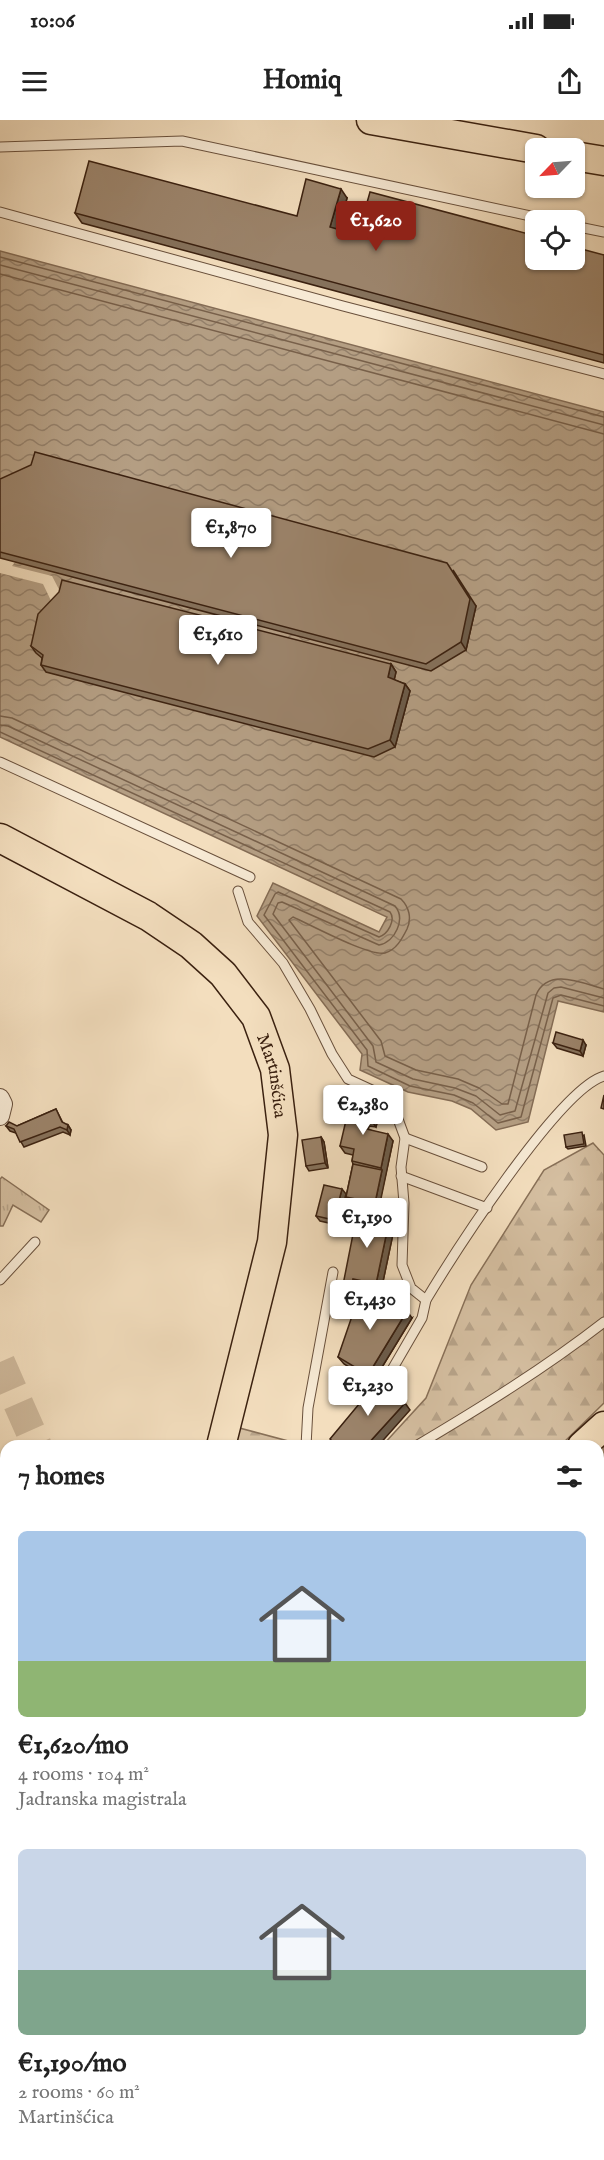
<!DOCTYPE html>
<meta charset="utf-8">
<style>
body{margin:0;font-family:"IM FELL English",serif;background:#f2f2f2;color:#222;height:100vh;display:flex;flex-direction:column;font-size:22px;white-space:nowrap}
*{box-sizing:border-box;margin:0}
p{font-size:20px;color:#767676}
.icon{flex:none;width:33px;height:33px;fill:none;stroke:currentColor;stroke-width:2;stroke-linecap:round;stroke-linejoin:round}
.map{position:relative;flex:1;overflow:hidden}
.details{position:absolute;left:0px;top:1320px;width:604px;height:720px;display:flex;flex-direction:column;background:#fff;border-radius:18px 18px 0 0;box-shadow:0 2px 4px #0004}
.details>*{flex:none}
.needle{width:39px;rotate:245deg}
.controls{position:absolute;left:525px;top:18px;display:grid;gap:12px}
.controls a{display:grid;place-items:center;width:60px;height:60px;border-radius:9px;background:#fff;box-shadow:0 2px 4px #0004;font-size:30px}
.price{position:absolute;translate:-50% -51px;padding:0 14px;border-radius:6px;background:#fff;color:#222;font-size:20px;line-height:39px;filter:drop-shadow(0 2px 3px #0008)}
.price::after{content:'';position:absolute;left:50%;top:36px;width:18px;height:14px;margin-left:-9px;background:inherit;clip-path:polygon(0 0,100% 0,50% 100%)}
.price.on{background:#8f2418;color:#fff}
ul{padding:0;list-style:none}
li{display:grid;align-content:center;gap:12px;height:318px;padding:0 18px}
li span{display:grid;place-items:center;height:186px;border-radius:9px;color:#555}
li>.icon{margin-inline-start:auto}
span .icon{width:108px;height:108px;fill:#fffc;stroke-width:1}
li b{font-size:26px}
h2{display:flex;justify-content:space-between;align-items:center;height:72px;padding:0 18px;font-size:26px}
.status{display:flex;justify-content:space-between;align-items:center;height:42px;padding:0 30px;background:#fff;direction:ltr}
.status svg{height:16px;fill:currentColor}
header{display:flex;justify-content:space-between;align-items:center;height:78px;padding:0 18px;background:#fff;font-size:27px;font-weight:800}
.map>svg:first-child{display:block}
</style>
<div class="status"><b>10:06</b><svg viewBox="0 0 49 12"><path d="M0 12V9h3v3zM5 12V6h3v6zM10 12V3h3v9zM15 12V0h3v12zM26 1h20v11H26zM47 4h2v5h-2z"/></svg></div>
<header><svg class="icon" aria-label="menu" viewBox="0 0 24 24"><path d="M4 6h16M4 12h16M4 18h16"/></svg>Homiq<svg class="icon" aria-label="share" viewBox="0 0 24 24"><path d="M12 15V3M7 8l5-5 5 5M5 13v7h14v-7"/></svg></header>
<div class="map">
<svg width="604" height="2040" viewBox="0 0 604 2040">
<defs>
<pattern id="forest-firs" width="22" height="20" patternUnits="userSpaceOnUse" patternTransform="scale(1.5)"><rect width="22" height="20" fill="#d4bea0"/><path d="M5 1l3.5 6h-7zM16 11l3.5 6h-7z" fill="#b7a389"/></pattern>
<pattern id="park-tufts" width="24" height="20" patternUnits="userSpaceOnUse" patternTransform="scale(1.5)"><rect width="24" height="20" fill="#d4bea0"/><path d="M3 7l-1-3M5 7V3M7 7l1-3M15 17l-1-3M17 17v-4M19 17l1-3" fill="none" stroke="#b7a389"/></pattern>
<pattern id="water-waves" width="16" height="10" patternUnits="userSpaceOnUse" patternTransform="scale(1.5)"><rect width="16" height="10" fill="#b49e83"/><path d="M0 5q4-4 8 0t8 0" fill="none" stroke="#94806a"/></pattern>
</defs>
<rect width="100%" height="100%" fill="#f3debe"/>
<filter id="stains"><feTurbulence type="fractalNoise" baseFrequency=".00333" numOctaves="4"/><feColorMatrix values="0 0 0 0 .2 0 0 0 0 .09 0 0 0 0 .02 0 0 0 .5 -.17"/></filter>
<radialGradient id="worn" r=".72"><stop offset=".6" stop-color="#630" stop-opacity="0"/><stop offset="1" stop-color="#630" stop-opacity=".3"/></radialGradient>
<g fill="url(#forest-firs)" stroke="#887058" stroke-width="1.5">
<path d="M 593,1023 L 604,1035 L 604,1283 L 560,1326 L 382,1326 L 426,1278 L 471,1165 L 544,1050 Z"/>
<path d="M 232,1306 L 307,1326 L 228,1326 Z"/>
<path d="M 604,1318 L 604,1420 L 599,1437 L 598,1326 Z"/>
</g>
<path fill="url(#park-tufts)" stroke="#887058" stroke-width="1.5" d="M 2,1057 L 49,1090 L 41,1102 L 13,1085 L 3,1106 L 0,1106 L 0,1059 Z"/>
<path fill="url(#water-waves)" stroke="#846c55" stroke-width="1.5" d="M 0,131 L 604,292 L 604,892 L 558,881 L 528,1002 L 496,1010 L 471,989 L 452,981 L 408,972 L 360,950 L 362,934 L 257,796 L 273,763 L 379,812 L 387,797 L 0,617 Z"/>
<path fill="#f3debe" d="M 0,438 L 15,442 L 12,446 L 52,456 L 64,479 L 55,489 L 43,464 L 0,453 Z"/>
<g fill="none" stroke-linecap="round" stroke-linejoin="round">
<g stroke="#78604a" stroke-width="1.5">
<path d="M 0,137 L 604,297"/>
<path d="M 0,145 L 604,305"/>
<path d="M 0,154 L 604,314"/>
<path d="M 0,596 L 12,598 L 401,779 C 409,787 412,798 407,809 C 402,819 396,830 385,833 C 370,837 311,805 293,797 L 289,800 L 381,921 L 385,936 L 416,950 L 458,959 L 479,968 L 502,984 L 508,984 L 536,875 C 548,847 582,863 604,869"/>
<path d="M 0,605 L 8,606 L 395,786 C 406,799 395,822 379,825 L 282,782 L 278,783 L 273,794 L 373,926 L 376,942 L 413,959 L 455,968 L 476,976 L 500,995 L 515,991 L 548,873 L 554,868 L 561,867 L 604,878"/>
<path d="M 0,612 L 390,792 C 396,800 388,814 379,817 L 278,772 L 275,774 L 264,795 L 367,930 L 368,946 L 410,966 L 454,975 L 473,983 L 498,1003 L 521,997 L 553,878 L 561,875 L 604,886"/>
</g>
<path stroke="#ceb89b" stroke-width="30" stroke-dasharray="30 15" stroke-linecap="butt" d="M 0,1242 L 37,1326"/>
<defs>
<g id="service">
<path d="M 0,27 L 182,21 L 549,100"/>
<path d="M 0,92 L 343,186 L 604,254"/>
<path d="M 574,106 L 604,112"/>
<path d="M 0,642 L 250,757"/>
<path d="M 238,771 L 248,802 L 283,843 L 310,889 L 332,934 L 348,959 L 385,976 L 395,991 L 405,1018 L 401,1047 L 404,1083 L 402,1145 L 411,1168 L 426,1180"/>
<path d="M 405,1018 L 482,1047"/>
<path d="M 401,1056 L 487,1088"/>
<path d="M 0,1160 L 35,1122"/>
<path d="M 376,1271 L 386,1260 L 422,1198 L 426,1180 C 453,1135 559,969 604,956"/>
<path d="M 306,1326 L 308,1288 L 333,1152"/>
<path d="M 416,1326 C 480,1288 545,1248 604,1202"/>
<path d="M 598,1578 L 604,1578"/>
<path d="M 598,1998 L 604,1986"/>
<path d="M 543,2034 L 546,2040"/>
<path d="M 355,2040 L 357,2034"/>
</g>
<path id="minor" d="M 0,978 L 3,984 L 0,996"/>
<g id="primary">
<path d="M 371,0 L 536,29"/>
<path d="M 574,36 L 604,41"/>
<path id="s1" d="M 0,718 L 148,796 L 191,825 L 223,854 L 256,897 L 275,949 L 283,1015 L 272,1122 L 221,1326"/>
<path d="M 582,1326 L 604,1306"/>
</g>
</defs>
<use href="#service" stroke="#69503c" stroke-width="11"/>
<use href="#minor" stroke="#69503c" stroke-width="20"/>
<use href="#primary" stroke="#3b2110" stroke-width="31"/>
<use href="#service" stroke="#f7ead5" stroke-width="9"/>
<use href="#minor" stroke="#f7ead5" stroke-width="18"/>
<use href="#primary" stroke="#f3debe" stroke-width="28"/>
<g stroke="#3b2110" stroke-width="4.5" stroke-dasharray="10 10" stroke-linecap="butt">
<path d="M 0,1647 L 6,1654"/>
<path d="M 279,2034 L 283,2040"/>
</g>
</g>
<g fill="#85715b" stroke="#3b2110" stroke-width="1.5">
<path d="M 347,78 L 339,110 L 358,115 L 604,135 L 604,243 L 82,103 L 75,93 L 297,96 Z"/>
<path d="M 0,359 L 476,486 L 466,530 L 431,551 L 0,438 Z"/>
<path d="M 31,526 L 391,544 L 396,552 L 394,560 L 405,564 L 410,571 L 395,627 L 374,637 L 46,552 L 41,545 L 42,538 L 36,533 Z"/>
<path d="M 553,923 L 586,925 L 583,936 L 557,928 Z"/>
<path d="M 375,984 L 380,991 L 376,1007 L 369,1006 L 368,1009 L 393,1021 L 379,1085 L 397,1095 L 381,1171 L 359,1166 L 355,1184 L 346,1182 L 341,1175 L 370,1102 L 374,1087 L 350,1082 L 346,1077 L 353,1044 L 352,1041 L 353,1035 L 345,1033 L 340,1026 Z"/>
<path d="M 56,989 L 63,1003 L 68,1005 L 71,1010 L 70,1015 L 63,1012 L 24,1027 L 16,1013 L 10,1011 L 6,1006 L 17,1006 Z"/>
<path d="M 584,1015 L 586,1026 L 568,1029 L 566,1027 Z"/>
<path d="M 321,1017 L 324,1022 L 328,1048 L 309,1051 L 306,1046 Z"/>
<path d="M 346,1074 L 338,1105 L 320,1101 L 316,1096 Z"/>
<path d="M 412,1198 L 373,1262 L 344,1244 L 338,1237 Z"/>
</g>
<g fill="#6c5c4a" stroke="#3b2110" stroke-width="1.5">
<path d="M 341,69 L 347,78 L 337,117 L 330,107 Z"/>
<path d="M 453,450 L 476,486 L 466,530 L 461,522 Z"/>
<path d="M 391,544 L 396,552 L 393,565 L 388,557 Z"/>
<path d="M 405,564 L 410,571 L 395,627 L 390,620 Z"/>
<path d="M 583,920 L 586,925 L 583,936 L 580,931 Z"/>
<path d="M 375,984 L 380,991 L 376,1007 L 371,1000 Z"/>
<path d="M 364,999 L 369,1006 L 367,1015 L 362,1008 Z"/>
<path d="M 68,1005 L 71,1010 L 70,1015 L 67,1010 Z"/>
<path d="M 388,1014 L 393,1021 L 379,1088 L 375,1083 L 382,1050 L 381,1048 Z"/>
<path d="M 321,1017 L 324,1022 L 328,1048 L 325,1043 Z"/>
<path d="M 342,1069 L 346,1074 L 338,1105 L 334,1100 Z"/>
<path d="M 392,1087 L 397,1095 L 381,1171 L 376,1164 Z"/>
<path d="M 353,1159 L 359,1166 L 355,1184 L 350,1177 Z"/>
<path d="M 407,1191 L 412,1198 L 373,1262 L 368,1255 Z"/>
<path d="M 405,1283 L 410,1290 L 378,1326 L 366,1326 Z"/>
<path d="M 604,1927 L 604,1960 L 601,1971 L 598,1967 L 598,1946 Z"/>
</g>
<g fill="#9b836a" stroke="#3b2110" stroke-width="1.5">
<path d="M 89,41 L 297,96 L 306,59 L 341,69 L 330,107 L 358,115 L 370,72 L 536,116 L 536,140 L 574,140 L 574,127 L 604,135 L 604,235 L 75,93 Z"/>
<path d="M 35,332 L 447,443 L 470,479 L 461,522 L 426,544 L 0,432 L 0,359 L 31,345 Z"/>
<path d="M 62,460 L 391,544 L 388,557 L 405,564 L 390,620 L 368,629 L 41,545 L 43,535 L 31,526 L 38,494 L 59,472 Z"/>
<path d="M 556,912 L 583,920 L 580,931 L 553,923 Z"/>
<path d="M 604,975 L 604,989 L 601,988 Z"/>
<path d="M 351,979 L 375,984 L 371,1000 L 364,999 L 362,1008 L 388,1014 L 381,1048 L 352,1041 L 354,1029 L 340,1026 Z"/>
<path d="M 56,989 L 62,1002 L 68,1005 L 67,1010 L 60,1007 L 20,1022 L 14,1009 L 6,1006 L 9,1002 L 17,1006 Z"/>
<path d="M 582,1012 L 584,1024 L 566,1027 L 564,1015 Z"/>
<path d="M 321,1017 L 325,1043 L 306,1046 L 302,1020 Z"/>
<path d="M 353,1044 L 382,1050 L 375,1083 L 346,1077 Z"/>
<path d="M 324,1065 L 342,1069 L 334,1100 L 316,1096 Z"/>
<path d="M 374,1084 L 392,1087 L 376,1164 L 353,1159 L 350,1177 L 341,1175 L 356,1099 L 370,1102 Z"/>
<path d="M 361,1170 L 407,1191 L 368,1255 L 338,1237 Z"/>
<path d="M 379,1260 L 405,1283 L 366,1326 L 337,1326 L 330,1319 Z"/>
<path d="M 598,1633 L 604,1635 L 604,1927 L 598,1946 Z"/>
<path d="M 377,2034 L 486,2034 L 507,2040 L 375,2040 Z"/>
</g>
<g text-anchor="middle" stroke-width="4.5" stroke-linejoin="round" paint-order="stroke">
<g font-size="18" fill="#3b2110" stroke="#f7ead5">
<text dy="6" stroke="none"><textPath href="#s1" startOffset="378">Martinšćica</textPath></text>
</g>
</g>
<rect width="100%" height="100%" filter="url(#stains)"/>
<rect width="100%" height="100%" fill="url(#worn)"/>
</svg>
<div class="controls">
<a><svg class="needle" viewBox="-14 -14 28 28"><path d="M0-13l5 13h-10z" fill="#e53935"/><path d="M0 13l5-13h-10z" fill="#767676"/></svg></a>
<a><svg class="icon" aria-label="locate" viewBox="0 0 24 24"><circle cx="12" cy="12" r="6"/><path d="M12 2v4M12 18v4M2 12h4M18 12h4"/></svg></a>
</div>
<b class="price on" style="left:376px;top:132px">€1,620</b>
<b class="price" style="left:231px;top:439px">€1,870</b>
<b class="price" style="left:218px;top:546px">€1,610</b>
<b class="price" style="left:363px;top:1016px">€2,380</b>
<b class="price" style="left:367px;top:1129px">€1,190</b>
<b class="price" style="left:370px;top:1211px">€1,430</b>
<b class="price" style="left:368px;top:1297px">€1,230</b>
<section class="details">
<h2>7 homes<svg class="icon" aria-label="filters" viewBox="0 0 24 24"><path d="M4 7h16M4 17h16"/><circle cx="9" cy="7" r="2"/><circle cx="15" cy="17" r="2"/></svg></h2>
<ul>
<li><span style="background:linear-gradient(#a9c7e8 70%,#8fb573 0)"><svg class="icon" aria-label="home" viewBox="0 0 24 24"><path d="M3 11l9-7 9 7M6 9v11h12V9"/></svg></span><div><b>€1,620/mo</b><p>4 rooms · 104 m²</p><p>Jadranska magistrala</p></div></li>
<li><span style="background:linear-gradient(#c9d6e8 65%,#7fa58c 0)"><svg class="icon" aria-label="home" viewBox="0 0 24 24"><path d="M3 11l9-7 9 7M6 9v11h12V9"/></svg></span><div><b>€1,190/mo</b><p>2 rooms · 60 m²</p><p>Martinšćica</p></div></li>
</ul>
</section>
</div>
